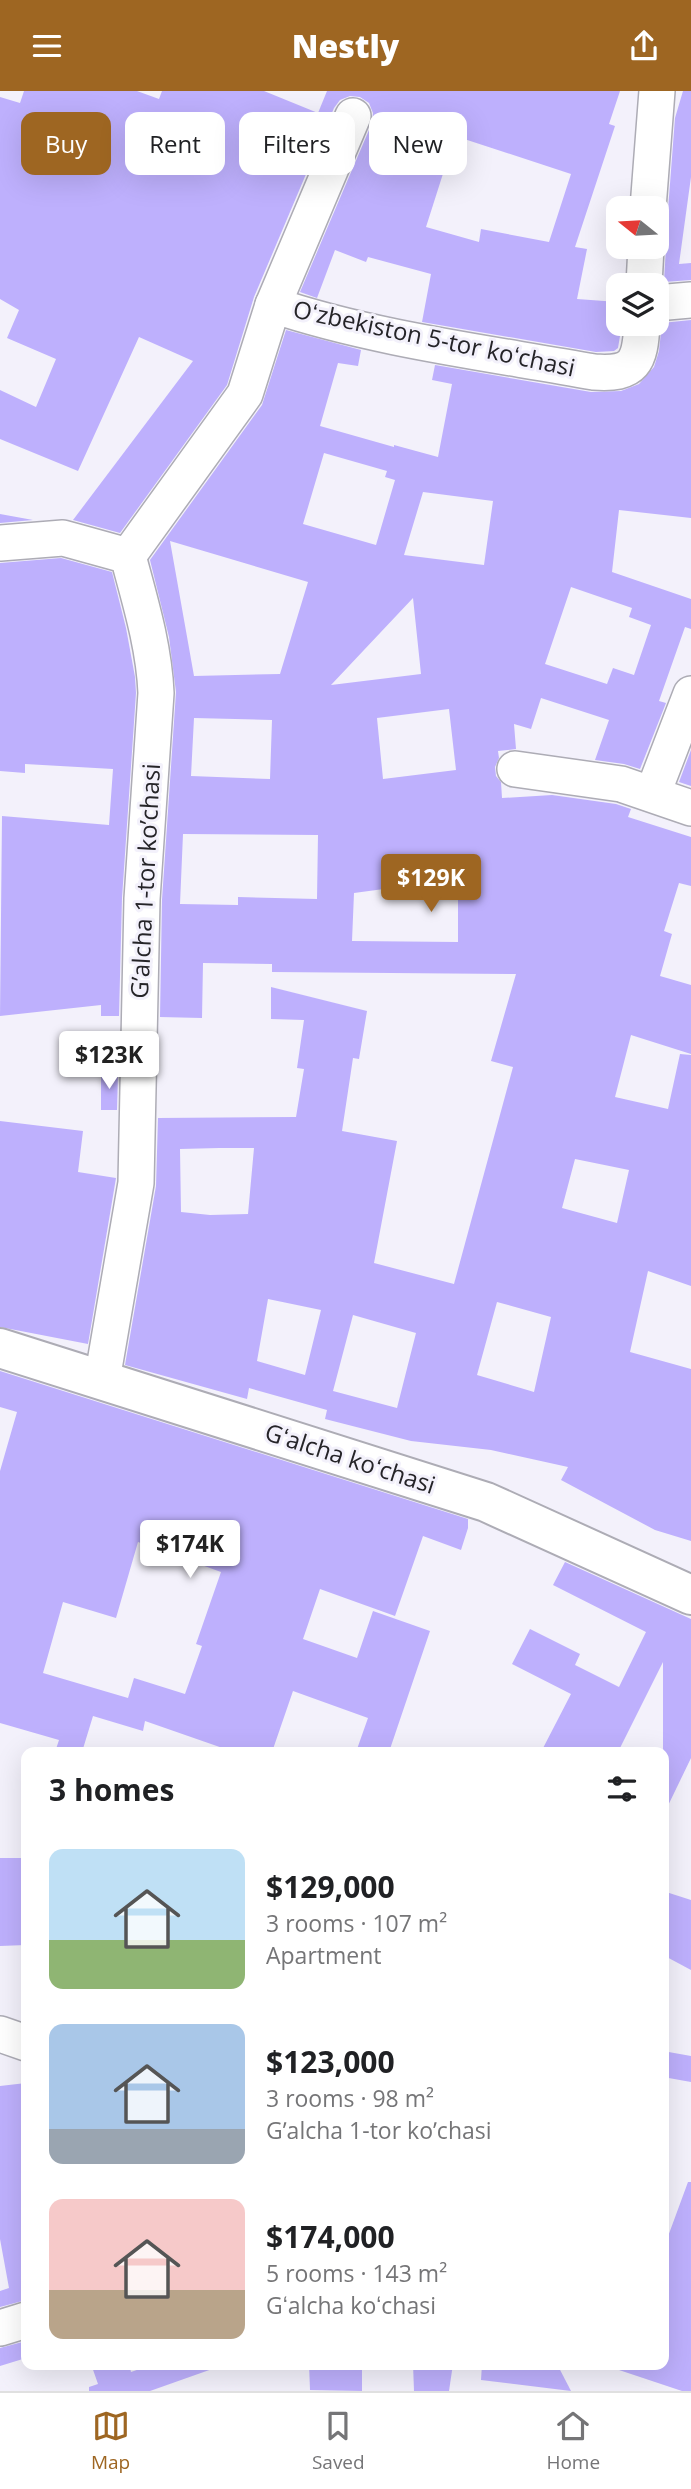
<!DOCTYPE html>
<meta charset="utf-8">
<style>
body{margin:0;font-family:"Open Sans",sans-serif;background:#f6f6f6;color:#202124;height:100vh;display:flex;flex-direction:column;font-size:26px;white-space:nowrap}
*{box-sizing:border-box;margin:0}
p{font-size:23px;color:#757577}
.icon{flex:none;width:38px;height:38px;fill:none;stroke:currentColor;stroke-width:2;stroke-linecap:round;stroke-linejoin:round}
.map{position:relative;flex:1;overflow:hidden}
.drawer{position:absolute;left:21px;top:1656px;width:648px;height:623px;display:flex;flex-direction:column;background:#fff;border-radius:14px;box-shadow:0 7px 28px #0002}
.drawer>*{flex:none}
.hud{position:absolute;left:21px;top:21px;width:649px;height:63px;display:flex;gap:14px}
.needle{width:46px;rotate:288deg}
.buttons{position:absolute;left:606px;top:105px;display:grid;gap:14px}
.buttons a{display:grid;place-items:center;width:63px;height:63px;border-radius:14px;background:#fff;box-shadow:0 7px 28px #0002;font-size:35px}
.price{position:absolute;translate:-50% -60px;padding:0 16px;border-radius:7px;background:#fff;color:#222;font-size:23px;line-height:46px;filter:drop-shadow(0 2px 4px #0008)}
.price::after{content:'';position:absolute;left:50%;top:42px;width:21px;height:16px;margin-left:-10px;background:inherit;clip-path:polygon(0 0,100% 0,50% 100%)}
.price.current{background:#9e6622;color:#fff}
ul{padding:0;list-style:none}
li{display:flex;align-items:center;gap:21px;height:175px;padding:0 28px}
li span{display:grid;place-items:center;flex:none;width:196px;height:140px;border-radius:14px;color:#555}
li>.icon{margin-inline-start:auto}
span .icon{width:84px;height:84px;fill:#fffc;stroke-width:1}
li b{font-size:30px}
h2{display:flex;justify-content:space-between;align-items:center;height:84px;padding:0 28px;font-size:30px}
.chip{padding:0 24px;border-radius:14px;background:#fff;box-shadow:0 7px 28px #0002;font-size:24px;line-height:63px}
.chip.current{background:#9e6622;color:#fff}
header{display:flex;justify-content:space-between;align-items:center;height:91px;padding:0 28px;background:#9e6622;color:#fff;font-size:32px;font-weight:800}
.tabs{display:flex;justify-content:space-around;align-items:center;height:98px;border-top:2px solid #e0e0e0;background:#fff;font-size:19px;color:#757577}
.tabs a{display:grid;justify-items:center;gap:4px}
.tabs .current{color:#9e6622}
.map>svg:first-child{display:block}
</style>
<header><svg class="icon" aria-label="menu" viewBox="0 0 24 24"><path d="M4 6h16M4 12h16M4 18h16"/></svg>Nestly<svg class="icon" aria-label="share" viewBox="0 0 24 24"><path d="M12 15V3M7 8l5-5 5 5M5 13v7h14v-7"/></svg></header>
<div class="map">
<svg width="691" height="2300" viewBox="0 0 691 2300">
<rect width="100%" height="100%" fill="#f3f1fb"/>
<g fill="#beb0fd" fill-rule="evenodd">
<path d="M 24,0 L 137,0 L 159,8 L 162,0 L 264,0 L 318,22 L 327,0 L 620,0 L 609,33 L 615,35 L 575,156 L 587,158 L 577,208 L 618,211 L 618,233 L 622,233 L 618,257 L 614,260 L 596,261 L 422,231 L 431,183 L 368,166 L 366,171 L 335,159 L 317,207 L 300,201 L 372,32 L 373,22 L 369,12 L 360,6 L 350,5 L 340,9 L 334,17 L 254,206 L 227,294 L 120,442 L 73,429 L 193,270 L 139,246 L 78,380 L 0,348 L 0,299 L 36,316 L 56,268 L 7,247 L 19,219 L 0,208 L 0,6 L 20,12 ZM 455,45 L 571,83 L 549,151 L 481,138 L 479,151 L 426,136 Z"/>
<path d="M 683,0 L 691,0 L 691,86 L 679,173 L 691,172 L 691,189 L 664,191 L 666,156 L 664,148 L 656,139 L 656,135 L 664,129 L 668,119 L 675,27 Z"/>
<path d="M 691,229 L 691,427 L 619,419 L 612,481 L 691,508 L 691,538 L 685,536 L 659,610 L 666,612 L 640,678 L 624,673 L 595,669 L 609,629 L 541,607 L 531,638 L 514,633 L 516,658 L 498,660 L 499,667 L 495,676 L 496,685 L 501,691 L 502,707 L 552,704 L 616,713 L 631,718 L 628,726 L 691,746 L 691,795 L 679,792 L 664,840 L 672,843 L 660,885 L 691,894 L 691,963 L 631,944 L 615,1006 L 668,1018 L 680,963 L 691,964 L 691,1195 L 648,1180 L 630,1261 L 691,1278 L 691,1450 L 655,1439 L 561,1389 L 568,1376 L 491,1359 L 411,1350 L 325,1328 L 327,1319 L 249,1297 L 247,1308 L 125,1274 L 156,1095 L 158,1027 L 296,1026 L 304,978 L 297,977 L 304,929 L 271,928 L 271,896 L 367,920 L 359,968 L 353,967 L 342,1040 L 397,1050 L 374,1172 L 454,1193 L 513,976 L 491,970 L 516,883 L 272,881 L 272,873 L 203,872 L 202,927 L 160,926 L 162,809 L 176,601 L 169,546 L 150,469 L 262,314 L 286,239 L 361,259 L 358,275 L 338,272 L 320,335 L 394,356 L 394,354 L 438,366 L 452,293 L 432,289 L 435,274 L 591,301 L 621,300 L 639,293 L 654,276 L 659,260 L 662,232 ZM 324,362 L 387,380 L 385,386 L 395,389 L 376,454 L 303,433 ZM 423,401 L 493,410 L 484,474 L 404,464 ZM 170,450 L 308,491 L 280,583 L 194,585 ZM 571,496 L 632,517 L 629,526 L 651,534 L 634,584 L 613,577 L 607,593 L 545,573 ZM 413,507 L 421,583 L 331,594 ZM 449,618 L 456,679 L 383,688 L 377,627 ZM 194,627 L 272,629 L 270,688 L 191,685 ZM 183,743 L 318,744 L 317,808 L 238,806 L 238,814 L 180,813 ZM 458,788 L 458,851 L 352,850 L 354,802 ZM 219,1057 L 254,1057 L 248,1123 L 210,1124 L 181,1121 L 180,1058 ZM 575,1068 L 629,1079 L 617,1132 L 562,1117 ZM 268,1208 L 321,1219 L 305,1284 L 257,1270 ZM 497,1211 L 551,1226 L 534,1301 L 477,1284 ZM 353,1224 L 416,1242 L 397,1317 L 333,1300 Z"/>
<path d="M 0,423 L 33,429 L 0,432 Z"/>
<path d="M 61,467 L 112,481 L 126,537 L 135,586 L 136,602 L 122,807 L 119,925 L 101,925 L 101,914 L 0,925 L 2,725 L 109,734 L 113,678 L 25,673 L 25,682 L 0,680 L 0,472 Z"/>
<path d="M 691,659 L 691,695 L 679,691 Z"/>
<path d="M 101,981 L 118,983 L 117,1019 L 101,1019 Z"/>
<path d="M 0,1030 L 83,1040 L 78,1081 L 116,1087 L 88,1253 L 0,1236 Z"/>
<path d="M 0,1280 L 468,1428 L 468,1437 L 461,1459 L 423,1445 L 395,1525 L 320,1498 L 303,1548 L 357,1567 L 373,1520 L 430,1540 L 389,1661 L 356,1661 L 368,1627 L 293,1600 L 272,1661 L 234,1661 L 145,1630 L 143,1640 L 93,1625 L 82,1661 L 55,1661 L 59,1649 L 0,1632 L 0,1380 L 17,1321 L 0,1316 ZM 138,1451 L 221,1481 L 196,1553 L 202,1555 L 185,1603 L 134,1587 L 128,1607 L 43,1582 L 63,1511 L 116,1527 Z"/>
<path d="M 565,1471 L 691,1528 L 691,1667 L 663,1725 L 663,1571 L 618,1661 L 541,1661 L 571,1603 L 512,1573 L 530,1538 L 580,1563 L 575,1574 L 619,1596 L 646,1541 L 553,1494 Z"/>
<path d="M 0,1767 L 26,1767 L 26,1854 L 0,1855 Z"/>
<path d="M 663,1800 L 691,1809 L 691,1879 L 663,1864 Z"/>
<path d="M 663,1960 L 691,1965 L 691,1991 L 663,1986 Z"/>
<path d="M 26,1992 L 26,2209 L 0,2216 L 0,2200 L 9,2197 L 0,2148 L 0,1995 Z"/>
<path d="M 688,2091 L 691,2091 L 691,2300 L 682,2300 L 616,2278 L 617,2273 L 663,2273 L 663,2159 Z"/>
<path d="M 26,2250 L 26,2267 L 0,2275 L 0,2257 Z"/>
<path d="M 91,2273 L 129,2273 L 131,2281 L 154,2273 L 214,2273 L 215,2277 L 150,2300 L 89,2300 L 89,2296 L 98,2293 Z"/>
<path d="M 309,2273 L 362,2273 L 362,2300 L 310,2299 Z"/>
<path d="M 413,2273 L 453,2273 L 449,2300 L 414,2300 Z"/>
<path d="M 482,2273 L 557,2273 L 571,2300 L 481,2289 Z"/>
</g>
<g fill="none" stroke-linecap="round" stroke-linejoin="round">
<defs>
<g id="street">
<path d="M 648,117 L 657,0"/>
<path d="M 644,194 L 646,156"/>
<path d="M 656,212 L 691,209"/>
<path d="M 273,214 L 353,25"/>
<path d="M 0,452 L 63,447 L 128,465 C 140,510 154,555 156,602 L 142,808 L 136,1092 L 102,1289"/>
<path d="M 128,465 L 245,303 L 273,214 C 374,248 489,262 594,281 C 635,284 640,271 642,233"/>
<path d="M 515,678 L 621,693 L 691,717"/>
<path d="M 653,702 L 691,603"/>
<path d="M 0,1943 L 26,1952"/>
<path d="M 0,2237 L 26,2229"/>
</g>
<path id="secondary" d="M 0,1257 L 486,1411 L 691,1504"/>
</defs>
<use href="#street" stroke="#adacb5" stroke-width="38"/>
<use href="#secondary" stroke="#adacb5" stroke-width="42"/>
<use href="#street" stroke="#fff" stroke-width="35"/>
<use href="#secondary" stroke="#fff" stroke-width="38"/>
</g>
<g text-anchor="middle" stroke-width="6" stroke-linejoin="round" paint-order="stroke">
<g font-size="24" fill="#252428" stroke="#f3f1fb">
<text transform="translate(434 248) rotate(12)" y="8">Oʻzbekiston 5-tor koʻchasi</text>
<text transform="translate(146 790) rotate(-87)" y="8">Gʼalcha 1-tor koʼchasi</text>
<text transform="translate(350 1368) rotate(18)" y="8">Gʻalcha koʻchasi</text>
</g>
</g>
</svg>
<div class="buttons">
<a><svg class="needle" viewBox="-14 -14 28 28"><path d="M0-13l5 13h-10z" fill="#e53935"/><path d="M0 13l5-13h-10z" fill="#757577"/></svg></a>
<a><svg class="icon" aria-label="layers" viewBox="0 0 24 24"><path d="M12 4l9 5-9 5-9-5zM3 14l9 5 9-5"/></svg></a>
</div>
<b class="price current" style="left:431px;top:823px">$129K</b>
<b class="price" style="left:109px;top:1000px">$123K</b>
<b class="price" style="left:190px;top:1489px">$174K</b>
<div class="hud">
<a class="chip current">Buy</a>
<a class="chip">Rent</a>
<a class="chip">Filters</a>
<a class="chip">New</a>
</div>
<section class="drawer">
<h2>3 homes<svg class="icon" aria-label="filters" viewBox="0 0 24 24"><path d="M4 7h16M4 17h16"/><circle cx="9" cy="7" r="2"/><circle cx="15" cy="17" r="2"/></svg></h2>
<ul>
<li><span style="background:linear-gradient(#bfe0f5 65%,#8fb573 0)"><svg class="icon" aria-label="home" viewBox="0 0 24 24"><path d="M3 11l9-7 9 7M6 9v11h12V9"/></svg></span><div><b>$129,000</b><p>3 rooms · 107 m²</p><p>Apartment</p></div></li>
<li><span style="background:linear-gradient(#a9c7e8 75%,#9aa5b1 0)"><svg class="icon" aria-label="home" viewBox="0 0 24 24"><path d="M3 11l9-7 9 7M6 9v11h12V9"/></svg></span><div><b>$123,000</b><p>3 rooms · 98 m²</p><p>Gʼalcha 1-tor koʼchasi</p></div></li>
<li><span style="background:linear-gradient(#f6c9c9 65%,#b9a48a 0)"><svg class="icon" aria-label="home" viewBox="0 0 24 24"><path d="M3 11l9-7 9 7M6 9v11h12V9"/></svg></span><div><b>$174,000</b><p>5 rooms · 143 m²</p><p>Gʻalcha koʻchasi</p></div></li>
</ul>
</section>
</div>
<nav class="tabs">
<a class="current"><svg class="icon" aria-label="map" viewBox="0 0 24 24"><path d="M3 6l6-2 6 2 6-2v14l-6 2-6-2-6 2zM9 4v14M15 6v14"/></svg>Map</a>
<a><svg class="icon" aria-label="saved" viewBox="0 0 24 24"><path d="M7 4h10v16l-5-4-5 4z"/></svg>Saved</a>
<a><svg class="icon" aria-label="home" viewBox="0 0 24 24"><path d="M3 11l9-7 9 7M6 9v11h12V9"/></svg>Home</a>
</nav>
